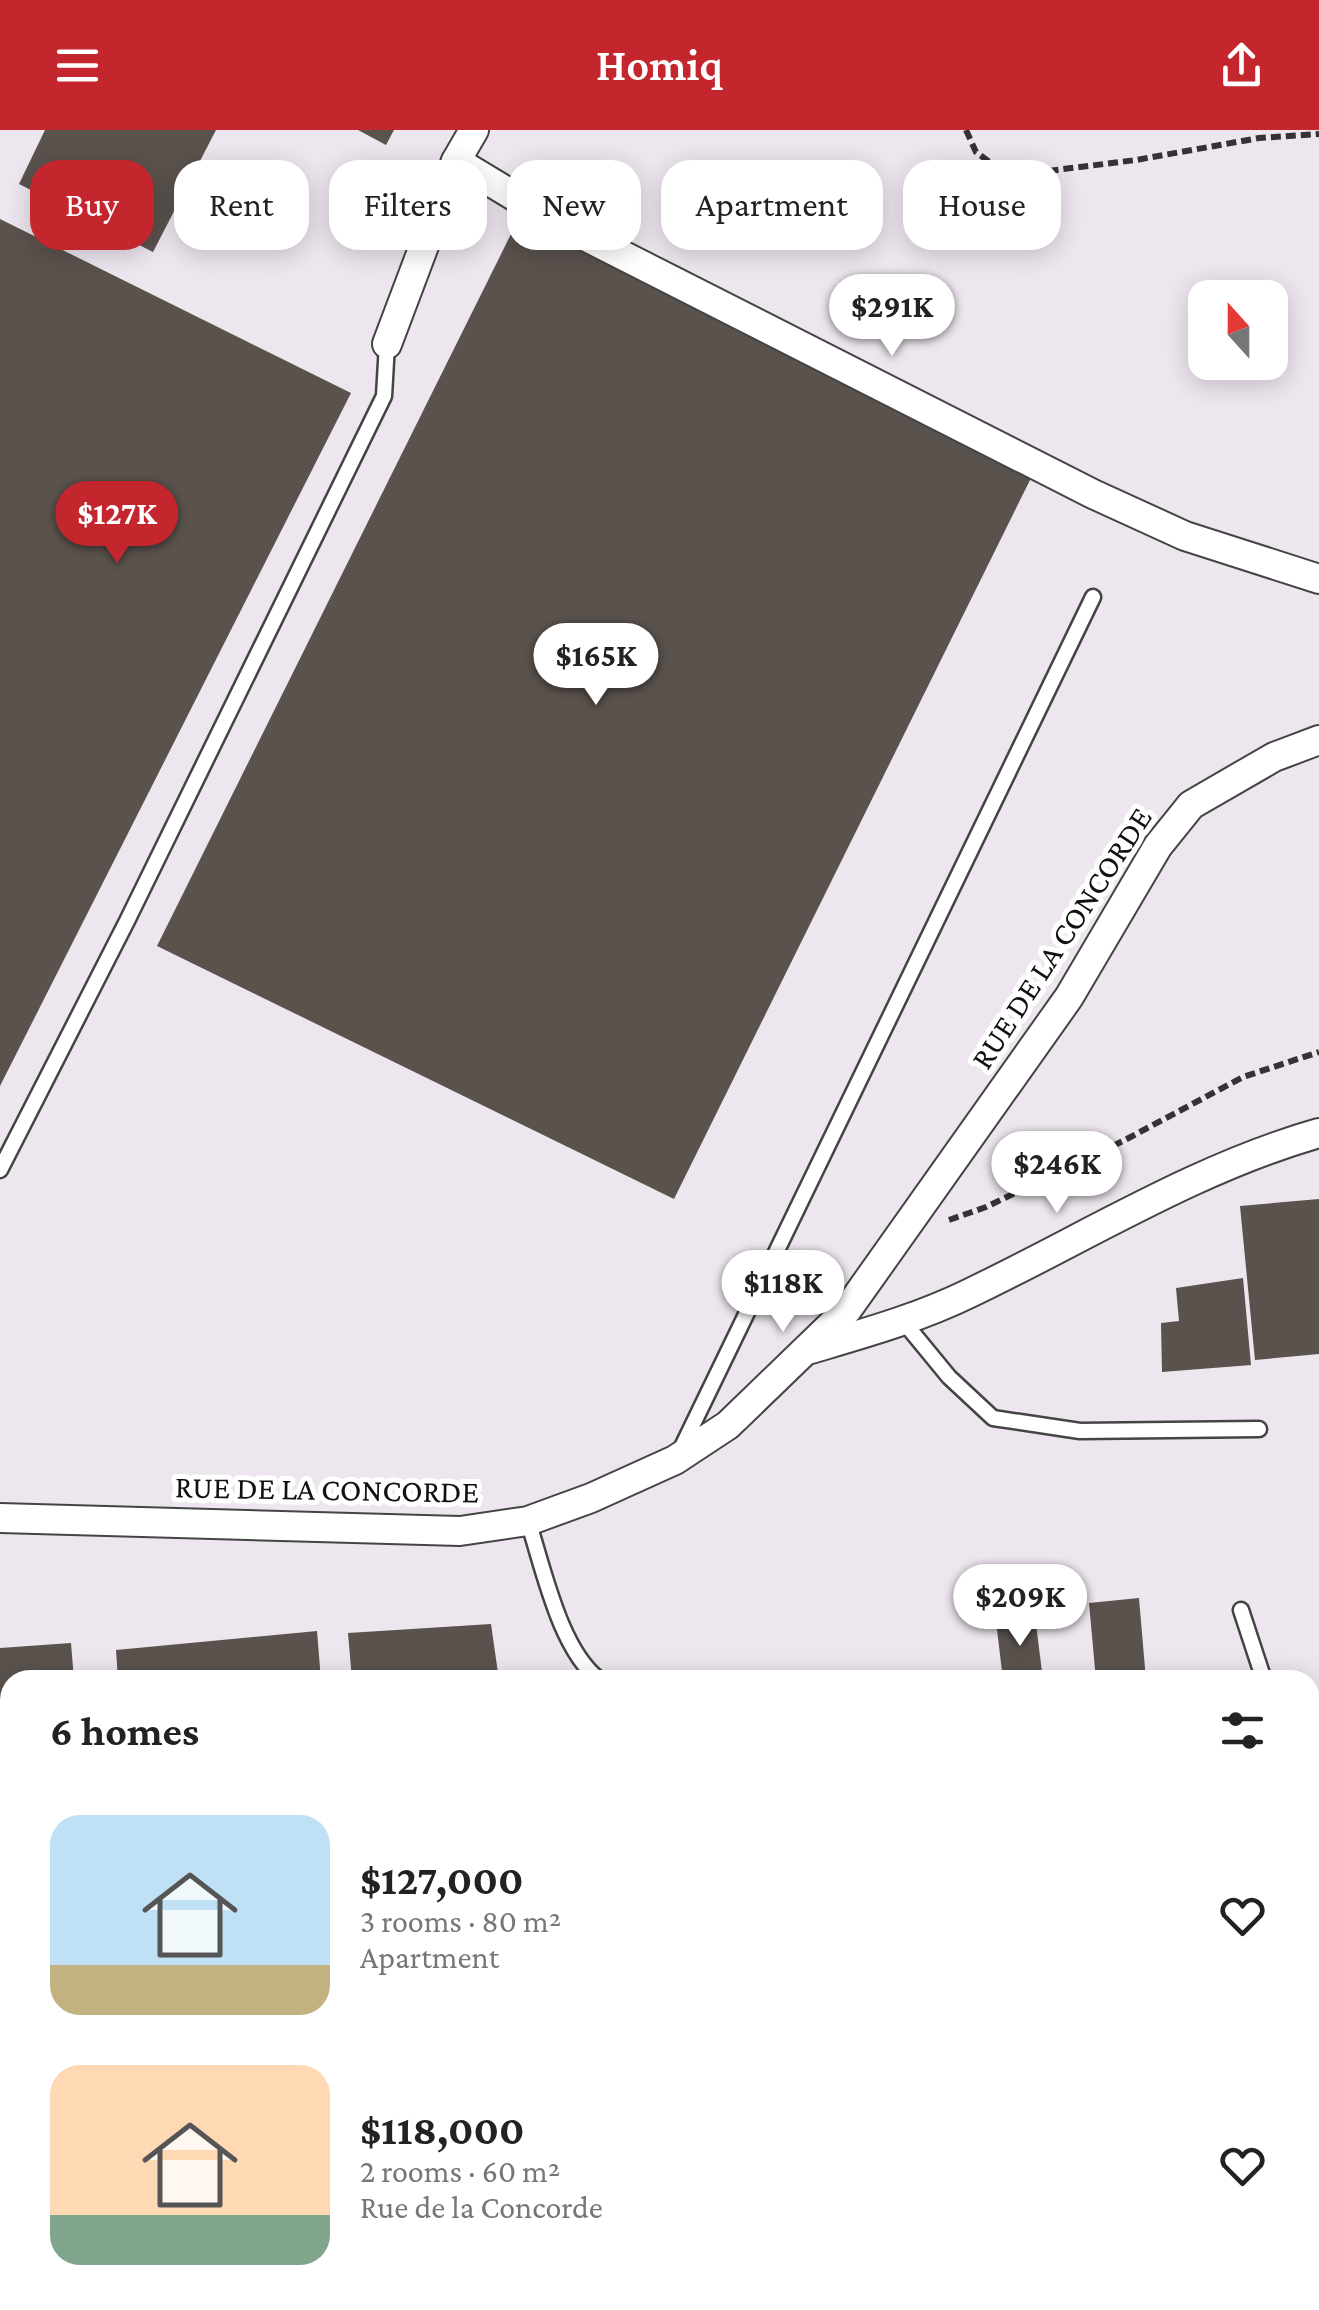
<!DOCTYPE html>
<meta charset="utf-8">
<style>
body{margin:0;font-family:"Crimson Pro",serif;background:#f6f6f6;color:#222;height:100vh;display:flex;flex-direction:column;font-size:38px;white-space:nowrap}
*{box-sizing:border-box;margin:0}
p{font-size:32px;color:#767676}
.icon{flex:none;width:55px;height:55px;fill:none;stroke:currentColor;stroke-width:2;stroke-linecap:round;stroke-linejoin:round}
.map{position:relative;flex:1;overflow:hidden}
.details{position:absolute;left:0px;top:1540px;width:1320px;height:640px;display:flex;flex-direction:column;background:#fff;border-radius:30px 30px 0 0;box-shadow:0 5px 25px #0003}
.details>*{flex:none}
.top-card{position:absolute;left:30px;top:30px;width:1260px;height:90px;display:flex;gap:20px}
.needle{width:65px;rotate:339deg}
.tools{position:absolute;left:1188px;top:150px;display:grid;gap:20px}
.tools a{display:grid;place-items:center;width:100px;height:100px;border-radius:20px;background:#fff;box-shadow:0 5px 25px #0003;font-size:50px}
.price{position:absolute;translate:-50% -85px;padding:0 22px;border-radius:35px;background:#fff;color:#222;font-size:32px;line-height:65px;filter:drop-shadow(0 2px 5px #0008)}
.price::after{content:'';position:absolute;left:50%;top:60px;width:30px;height:22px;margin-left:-15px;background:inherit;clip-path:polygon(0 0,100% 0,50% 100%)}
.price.selected{background:#c4262e;color:#fff}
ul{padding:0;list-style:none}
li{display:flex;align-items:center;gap:30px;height:250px;padding:0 50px}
li span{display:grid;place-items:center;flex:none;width:280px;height:200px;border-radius:30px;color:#555}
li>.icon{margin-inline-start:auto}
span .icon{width:120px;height:120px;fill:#fffc;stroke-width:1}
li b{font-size:42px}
h2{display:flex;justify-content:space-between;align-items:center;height:120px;padding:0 50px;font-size:42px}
.tag{padding:0 35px;border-radius:30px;background:#fff;box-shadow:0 5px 25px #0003;font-size:35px;line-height:90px}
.tag.selected{background:#c4262e;color:#fff}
header{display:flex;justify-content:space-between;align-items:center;height:130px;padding:0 50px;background:#c4262e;color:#fff;font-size:45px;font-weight:600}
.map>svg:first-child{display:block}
</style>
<header><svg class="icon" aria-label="menu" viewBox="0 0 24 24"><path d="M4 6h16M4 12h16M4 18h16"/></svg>Homiq<svg class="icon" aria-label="share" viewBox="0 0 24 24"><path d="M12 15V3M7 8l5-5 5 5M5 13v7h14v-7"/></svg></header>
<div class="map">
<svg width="1319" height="2180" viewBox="0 0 1319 2180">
<rect width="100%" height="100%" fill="#fffdf5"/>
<g fill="#eee6ef" fill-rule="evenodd">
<path d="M 0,0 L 1319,0 L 1319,1765 L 1310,1765 L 1310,1550 L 10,1550 L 10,1875 L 0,1876 ZM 1205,168 L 1270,168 L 1270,232 L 1205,232 Z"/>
<path d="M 1319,1818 L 1319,2180 L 0,2180 L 10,2170 L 1310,2170 L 1310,1819 Z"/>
</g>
<g fill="#5a524d">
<path d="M 45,0 L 216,0 L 153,122 L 19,54 Z"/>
<path d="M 358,0 L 394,0 L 386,15 Z"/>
<path d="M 519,88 L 1035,340 L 674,1069 L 157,816 Z"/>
<path d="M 0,89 L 351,263 L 0,956 Z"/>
<path d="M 1319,1069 L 1319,1224 L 1255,1230 L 1240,1076 Z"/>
<path d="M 1243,1148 L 1251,1235 L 1162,1242 L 1161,1193 L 1179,1191 L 1176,1158 Z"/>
<path d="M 1139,1468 L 1146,1550 L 1096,1550 L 1089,1473 Z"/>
<path d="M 1035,1486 L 1043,1550 L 1003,1550 L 996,1491 Z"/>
<path d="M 491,1494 L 499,1550 L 352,1550 L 348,1503 Z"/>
<path d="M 317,1501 L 321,1550 L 118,1550 L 116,1520 Z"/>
<path d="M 71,1513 L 74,1550 L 10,1550 L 10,1870 L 0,1871 L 0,1518 Z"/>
<path d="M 10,1897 L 10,2170 L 377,2170 L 376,2180 L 0,2180 L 0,1898 Z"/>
<path d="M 403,2170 L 508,2170 L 509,2180 L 404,2180 Z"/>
<rect x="617" y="2170" width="298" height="10"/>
<path d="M 956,2170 L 1100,2170 L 1101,2180 L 957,2180 Z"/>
</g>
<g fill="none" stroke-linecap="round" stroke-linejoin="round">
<defs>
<g id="lane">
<path d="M 0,1040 L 127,791 L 384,266 L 387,214"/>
<path d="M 903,1191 L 949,1247 L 993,1288 L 1080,1301 L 1259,1299"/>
<path d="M 680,1321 L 1093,467"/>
<path d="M 528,1391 C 543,1437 560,1521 600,1550"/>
<path d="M 1241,1480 L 1264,1550"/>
<path d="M 1310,1943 L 1319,1942"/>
<path d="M 549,2170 L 550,2180"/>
<path d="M 1131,2180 L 1133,2170"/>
</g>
<g id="street">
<path d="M 456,31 L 559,93 L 1093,364 L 1185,406 L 1319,449"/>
<path d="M 387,214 L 456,31 L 474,0"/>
<path d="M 811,1219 C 865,1203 919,1188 970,1163 C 1085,1108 1196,1038 1319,1003"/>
<path d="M 0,1388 L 460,1401 L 528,1391 L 591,1368 L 675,1330 L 728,1295 L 847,1180 L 1069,867 L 1158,716 L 1191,675 L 1274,627 L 1319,610"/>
</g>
<g id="secondary">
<path d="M 1310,1781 L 1319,1781"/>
<path d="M 0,1891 L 10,1890"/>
</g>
</defs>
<use href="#lane" stroke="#444" stroke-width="19"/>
<use href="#street" stroke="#444" stroke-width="32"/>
<use href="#secondary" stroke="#333" stroke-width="45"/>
<g stroke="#333" stroke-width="6" stroke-dasharray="10 5" stroke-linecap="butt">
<path d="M 966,0 L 976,22 L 1008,46 L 1136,30 L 1259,8 L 1319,4"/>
<path d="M 949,1090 L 986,1077 L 1123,1011 L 1243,947 L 1319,922"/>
</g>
<use href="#lane" stroke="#fff" stroke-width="14"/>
<use href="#street" stroke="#fff" stroke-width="28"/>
<use href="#secondary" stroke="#fff6b0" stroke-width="40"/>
</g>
<g text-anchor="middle" stroke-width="10" stroke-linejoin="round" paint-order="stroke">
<g font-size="32" fill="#111" stroke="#fff">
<text transform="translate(1061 808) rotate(-57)" y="11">RUE DE LA CONCORDE</text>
<text transform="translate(327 1359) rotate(1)" y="11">RUE DE LA CONCORDE</text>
</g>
</g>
</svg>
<div class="tools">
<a><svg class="needle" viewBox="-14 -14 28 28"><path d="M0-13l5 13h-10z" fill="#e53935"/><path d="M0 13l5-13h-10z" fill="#767676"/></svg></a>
</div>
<b class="price" style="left:892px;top:229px">$291K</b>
<b class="price selected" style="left:117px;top:436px">$127K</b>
<b class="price" style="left:596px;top:578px">$165K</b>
<b class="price" style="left:1057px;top:1086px">$246K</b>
<b class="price" style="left:783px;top:1205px">$118K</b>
<b class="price" style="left:1020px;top:1519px">$209K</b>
<div class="top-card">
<a class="tag selected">Buy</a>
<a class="tag">Rent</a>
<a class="tag">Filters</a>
<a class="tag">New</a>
<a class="tag">Apartment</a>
<a class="tag">House</a>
</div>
<section class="details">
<h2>6 homes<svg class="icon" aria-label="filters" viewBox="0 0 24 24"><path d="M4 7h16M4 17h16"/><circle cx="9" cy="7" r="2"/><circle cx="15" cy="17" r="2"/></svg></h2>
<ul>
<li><span style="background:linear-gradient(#bfe0f5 75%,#c2b280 0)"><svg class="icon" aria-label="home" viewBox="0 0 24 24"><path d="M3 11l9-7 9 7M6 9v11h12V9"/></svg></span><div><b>$127,000</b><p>3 rooms · 80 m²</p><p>Apartment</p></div><svg class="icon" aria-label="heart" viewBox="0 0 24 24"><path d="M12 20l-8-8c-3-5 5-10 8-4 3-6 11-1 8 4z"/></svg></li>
<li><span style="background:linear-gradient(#ffd9b3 75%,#7fa58c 0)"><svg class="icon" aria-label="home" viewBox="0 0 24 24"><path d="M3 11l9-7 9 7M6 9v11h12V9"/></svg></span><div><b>$118,000</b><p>2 rooms · 60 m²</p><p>Rue de la Concorde</p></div><svg class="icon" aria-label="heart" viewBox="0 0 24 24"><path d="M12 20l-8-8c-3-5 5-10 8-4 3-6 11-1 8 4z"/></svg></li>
</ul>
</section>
</div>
